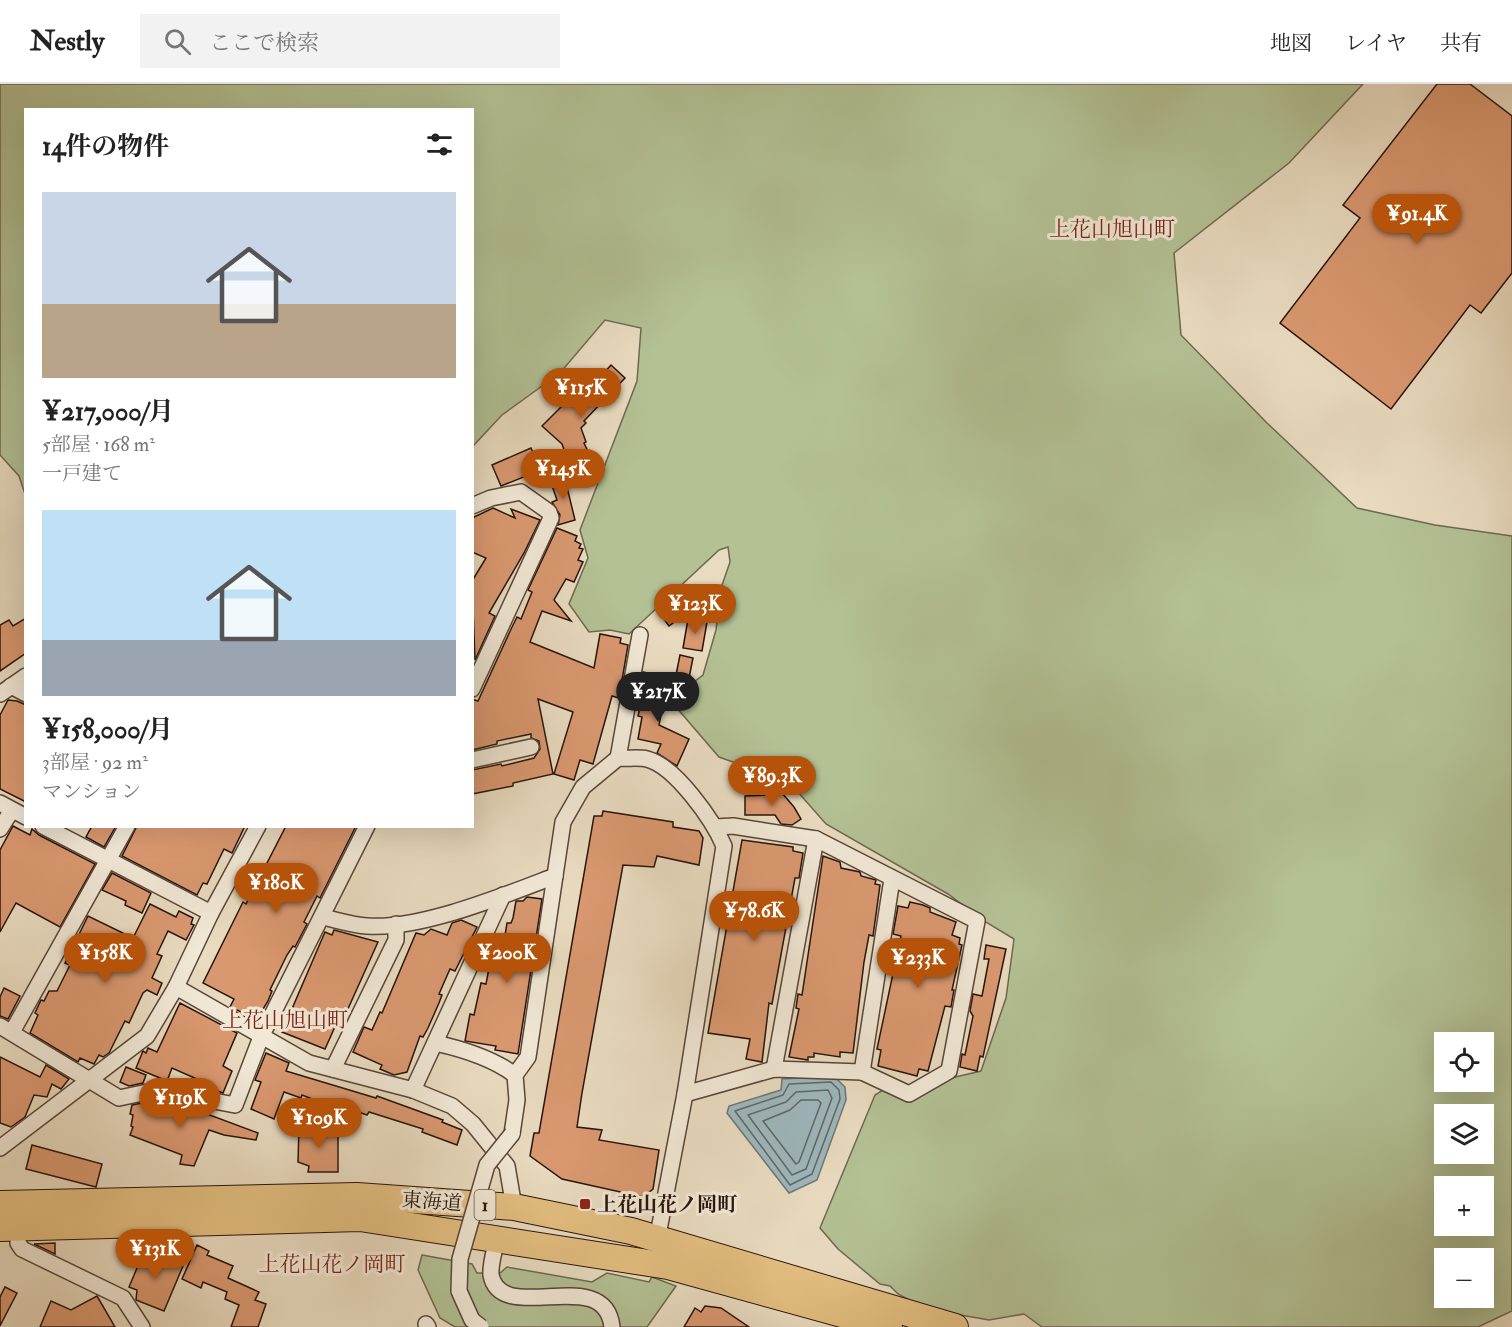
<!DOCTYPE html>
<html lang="ja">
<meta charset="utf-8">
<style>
body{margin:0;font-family:"IM FELL Double Pica","Noto Serif JP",serif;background:#f2f2f2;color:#222;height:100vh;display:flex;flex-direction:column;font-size:22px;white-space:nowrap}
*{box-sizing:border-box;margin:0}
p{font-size:20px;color:#767676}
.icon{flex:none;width:33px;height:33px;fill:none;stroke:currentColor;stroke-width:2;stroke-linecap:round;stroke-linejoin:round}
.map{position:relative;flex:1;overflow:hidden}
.side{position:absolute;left:24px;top:24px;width:450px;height:720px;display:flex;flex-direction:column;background:#fff;border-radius:0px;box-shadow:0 6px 24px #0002}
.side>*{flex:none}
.buttons{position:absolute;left:1434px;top:948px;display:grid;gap:12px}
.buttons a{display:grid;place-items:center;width:60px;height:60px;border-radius:0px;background:#fff;box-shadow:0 6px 24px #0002;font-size:30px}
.price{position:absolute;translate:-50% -51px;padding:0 14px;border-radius:21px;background:#b45309;color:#fff;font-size:20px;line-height:39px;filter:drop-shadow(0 2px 3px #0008)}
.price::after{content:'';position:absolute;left:50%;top:36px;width:18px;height:14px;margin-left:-9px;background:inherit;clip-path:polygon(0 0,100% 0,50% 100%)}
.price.active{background:#222;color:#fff}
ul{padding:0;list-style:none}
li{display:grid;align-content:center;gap:12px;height:318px;padding:0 18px}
li span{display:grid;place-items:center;height:186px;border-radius:0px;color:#555}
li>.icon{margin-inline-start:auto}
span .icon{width:108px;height:108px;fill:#fffc;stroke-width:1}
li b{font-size:26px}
h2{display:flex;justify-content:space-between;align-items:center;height:72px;padding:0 18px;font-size:26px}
header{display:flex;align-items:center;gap:36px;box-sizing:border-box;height:84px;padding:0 30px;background:#fff;border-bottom:2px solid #e0e0e0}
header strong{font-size:28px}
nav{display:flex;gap:33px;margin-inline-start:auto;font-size:21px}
.search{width:420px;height:54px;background:#f2f2f2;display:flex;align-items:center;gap:15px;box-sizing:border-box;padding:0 21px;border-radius:0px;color:#767676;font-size:22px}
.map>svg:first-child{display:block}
</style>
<header>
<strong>Nestly</strong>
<div class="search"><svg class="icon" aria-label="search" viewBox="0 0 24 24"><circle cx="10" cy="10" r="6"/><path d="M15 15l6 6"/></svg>ここで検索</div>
<nav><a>地図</a><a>レイヤ</a><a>共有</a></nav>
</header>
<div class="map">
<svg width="1512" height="1243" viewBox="0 0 1512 1243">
<rect width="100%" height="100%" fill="#e9dbc0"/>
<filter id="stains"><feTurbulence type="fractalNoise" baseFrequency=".00333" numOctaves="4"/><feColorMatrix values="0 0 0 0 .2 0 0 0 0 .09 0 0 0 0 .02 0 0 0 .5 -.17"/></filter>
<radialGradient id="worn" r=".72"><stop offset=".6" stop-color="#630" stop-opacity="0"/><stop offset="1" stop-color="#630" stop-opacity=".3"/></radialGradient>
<g fill="#b3c195" stroke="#6d6a50" stroke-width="1.5" fill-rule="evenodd">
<path d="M 0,0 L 1363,0 L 1289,79 L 1174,169 L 1181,251 L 1266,338 L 1357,424 L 1435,441 L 1512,452 L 1512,1227 L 1478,1243 L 1042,1243 L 1024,1230 L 989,1236 L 926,1225 L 898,1210 L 890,1202 L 880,1200 L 838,1165 L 820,1144 L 875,1011 L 883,1006 L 909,1017 L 947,995 L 981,987 L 1006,914 L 1014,855 L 984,837 L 948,810 L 826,740 L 789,698 L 719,673 L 670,616 L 703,591 L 716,546 L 720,507 L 730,478 L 728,463 L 719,466 L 629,550 L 610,546 L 589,548 L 569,520 L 588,474 L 580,446 L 637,297 L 641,244 L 605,236 L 560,289 L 502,331 L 473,362 L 472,26 L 26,26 L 25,410 L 19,392 L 0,371 ZM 1444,958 L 1484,958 L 1484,998 L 1444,998 ZM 1444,1030 L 1484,1030 L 1484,1070 L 1444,1070 ZM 1444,1102 L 1484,1102 L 1484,1142 L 1444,1142 ZM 1444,1174 L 1484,1174 L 1484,1214 L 1444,1214 Z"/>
<path d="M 422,1171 L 472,1180 L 477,1189 L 500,1189 L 507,1183 L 592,1198 L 607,1189 L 649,1198 L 652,1193 L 676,1202 L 647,1243 L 455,1243 L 440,1234 L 418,1186 Z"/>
</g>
<path fill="#9db8be" stroke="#6e7676" stroke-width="1.5" d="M 834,992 L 845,1003 L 846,1016 L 817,1096 L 789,1109 L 727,1029 L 729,1022 L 781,1006 L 782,995 Z"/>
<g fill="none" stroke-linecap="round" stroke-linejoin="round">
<g stroke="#626664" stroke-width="1.5">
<path d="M 831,998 L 839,1006 L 840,1015 L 812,1090 L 790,1101 L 735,1027 L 783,1011 L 789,1000 Z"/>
<path d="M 828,1006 L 832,1014 L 806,1085 L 792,1091 L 748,1031 L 786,1018 L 796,1008 Z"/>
<path d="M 801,1016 L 818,1016 L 821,1019 L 799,1078 L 796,1080 L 763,1037 L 790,1026 Z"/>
</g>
</g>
<g fill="#da9870" stroke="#27140b" stroke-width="1.5">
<path d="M 1437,0 L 1470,0 L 1512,32 L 1512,189 L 1481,229 L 1470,221 L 1391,325 L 1280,239 L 1360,134 L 1343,121 Z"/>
<path d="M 611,281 L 625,294 L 584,337 L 586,339 L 581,344 L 586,358 L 584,359 L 593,378 L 572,389 L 562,360 L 542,342 L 566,318 L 569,321 L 584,307 L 586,309 Z"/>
<path d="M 531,364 L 541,386 L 501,402 L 492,381 Z"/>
<path d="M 564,391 L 575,436 L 558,441 L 560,431 L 552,418 L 557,416 L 550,396 Z"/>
<path d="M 493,424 L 515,434 L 511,425 L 540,436 L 524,469 L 489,529 L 495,532 L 475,576 L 472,497 L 486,474 L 472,468 L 472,434 Z"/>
<path d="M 557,444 L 577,452 L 575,457 L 581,460 L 579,464 L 583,465 L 578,476 L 583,478 L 574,498 L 566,495 L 554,516 L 571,537 L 542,527 L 530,558 L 594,584 L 600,550 L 621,554 L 620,559 L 628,561 L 619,614 L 612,612 L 593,680 L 580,676 L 574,696 L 554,690 L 573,628 L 538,615 L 553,690 L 513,699 L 513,702 L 472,710 L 472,686 L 501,680 L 502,682 L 534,674 L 540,665 L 539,657 L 531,654 L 531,650 L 497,657 L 497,660 L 472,666 L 472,615 L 478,617 L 512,543 L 517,533 L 521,535 L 532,508 L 528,506 Z"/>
<path d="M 691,507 L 700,519 L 669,542 L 660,530 Z"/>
<path d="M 26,534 L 26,569 L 0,587 L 0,541 L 9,536 L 13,542 Z"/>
<path d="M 688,535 L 707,538 L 702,567 L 683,564 Z"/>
<path d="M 680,571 L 693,574 L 689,594 L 676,591 Z"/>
<path d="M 643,588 L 658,591 L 653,619 L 663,622 L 659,641 L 689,655 L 677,682 L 657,669 L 661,660 L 638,655 L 642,633 L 638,632 L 641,620 L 638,619 Z"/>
<path d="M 8,616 L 17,617 L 26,621 L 26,718 L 0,705 L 0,631 Z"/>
<path d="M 770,695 L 794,723 L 801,735 L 792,741 L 781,740 L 775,731 L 745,731 L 745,712 L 772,711 Z"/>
<path d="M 603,727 L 673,738 L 673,743 L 699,747 L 703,754 L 699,781 L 657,772 L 654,783 L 623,781 L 582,1009 L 577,1043 L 602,1046 L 599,1056 L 659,1066 L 653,1105 L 643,1113 L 562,1095 L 530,1072 L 534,1049 L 539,1049 L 594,732 L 602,732 Z"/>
<path d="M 13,742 L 30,751 L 32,745 L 39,751 L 95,780 L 60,843 L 16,819 L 0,848 L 0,766 Z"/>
<path d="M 92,742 L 116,742 L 104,763 L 86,753 Z"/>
<path d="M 137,742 L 245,742 L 232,769 L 224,765 L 207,800 L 203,799 L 197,811 L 122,772 Z"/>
<path d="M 286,742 L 356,742 L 320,814 L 317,812 L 304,838 L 307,840 L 295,863 L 293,862 L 287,871 L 270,906 L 272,907 L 268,917 L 257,935 L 230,923 L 234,915 L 203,899 L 243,818 L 246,820 Z"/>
<path d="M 742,756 L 793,763 L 793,767 L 803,769 L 799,794 L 795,794 L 772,920 L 769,919 L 762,978 L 746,975 L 750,955 L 708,949 Z"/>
<path d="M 823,772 L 840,778 L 841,784 L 860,788 L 861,792 L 876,796 L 875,800 L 880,801 L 873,852 L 869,851 L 864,878 L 853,969 L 840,968 L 840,973 L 814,969 L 814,973 L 808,973 L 808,976 L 789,973 L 799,925 L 796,924 L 798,910 L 802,911 Z"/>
<path d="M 112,789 L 151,809 L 142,829 L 125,821 L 126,817 L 102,806 Z"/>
<path d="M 527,813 L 542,815 L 518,970 L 495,966 L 496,962 L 465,957 L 470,930 L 474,931 L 481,899 L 486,900 L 492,868 L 502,870 L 507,839 L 511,839 L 513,834 L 516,817 L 523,817 Z"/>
<path d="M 910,818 L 923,821 L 930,824 L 930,828 L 956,838 L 952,851 L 960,854 L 959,860 L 962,861 L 952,906 L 954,906 L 951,923 L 945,922 L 928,987 L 919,985 L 917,992 L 878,982 L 881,966 L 877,965 L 901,852 L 893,850 L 898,822 L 908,824 Z"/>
<path d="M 150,820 L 176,833 L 179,827 L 193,834 L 191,840 L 194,841 L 186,856 L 168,847 L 157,870 L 162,872 L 152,894 L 162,899 L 157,911 L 147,906 L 143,909 L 129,939 L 125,937 L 109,969 L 103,973 L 99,971 L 94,980 L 80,974 L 78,978 L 30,949 L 38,931 L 35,929 L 41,916 L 44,917 L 49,907 L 57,907 L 70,881 L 65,879 L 88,832 L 133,854 Z"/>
<path d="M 461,836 L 477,843 L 455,887 L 450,885 L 439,910 L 442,911 L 439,919 L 428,944 L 423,953 L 420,952 L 407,988 L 394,991 L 380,985 L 382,981 L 353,968 L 364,943 L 372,946 L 380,928 L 382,929 L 416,849 L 424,851 L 431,845 L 447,851 L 452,839 Z"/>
<path d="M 334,846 L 378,858 L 347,927 L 343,925 L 325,965 L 282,948 L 325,848 L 332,851 Z"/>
<path d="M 986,861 L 1006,865 L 983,973 L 980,972 L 977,987 L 960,983 L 962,970 L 965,971 L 973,932 L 970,927 L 973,910 L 982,912 L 989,875 L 984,875 Z"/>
<path d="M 4,904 L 20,912 L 8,935 L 0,932 L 0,913 Z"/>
<path d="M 180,919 L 237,949 L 223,982 L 232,987 L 223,1009 L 198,1000 L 199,996 L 172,984 L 167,997 L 136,984 L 143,967 L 146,969 L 148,964 L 157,968 Z"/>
<path d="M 266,969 L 289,979 L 286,987 L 376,1014 L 377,1012 L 443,1036 L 442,1038 L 462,1046 L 457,1061 L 422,1048 L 423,1045 L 369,1028 L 367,1031 L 347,1024 L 338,1025 L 302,1011 L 301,1014 L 284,1008 L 274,1035 L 251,1025 L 261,998 L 255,996 Z"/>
<path d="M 0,973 L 40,993 L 46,981 L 69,995 L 61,1005 L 52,1000 L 47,1013 L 34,1011 L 25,1033 L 11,1043 L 0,1039 Z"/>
<path d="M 126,983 L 146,991 L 143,999 L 129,1002 L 120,998 Z"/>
<path d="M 147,1018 L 164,1022 L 166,1018 L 191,1024 L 258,1049 L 256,1056 L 224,1051 L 209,1046 L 194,1082 L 180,1080 L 182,1071 L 130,1051 L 133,1043 L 131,1042 L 133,1031 L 130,1030 L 132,1021 Z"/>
<path d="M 299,1043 L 338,1043 L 338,1088 L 308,1088 L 309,1082 L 298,1078 Z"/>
<path d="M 32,1061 L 102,1080 L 96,1103 L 26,1085 Z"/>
<path d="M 55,1159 L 55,1170 L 34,1160 Z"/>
<path d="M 197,1161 L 209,1167 L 207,1171 L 233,1182 L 228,1194 L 259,1208 L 255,1216 L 266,1220 L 258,1243 L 231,1243 L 239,1221 L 225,1215 L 227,1208 L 203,1198 L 201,1204 L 182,1195 Z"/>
<path d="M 145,1165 L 183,1182 L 164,1227 L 136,1216 L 137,1206 L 129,1203 Z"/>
<path d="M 5,1203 L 17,1209 L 0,1242 L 0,1213 Z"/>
<path d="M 97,1212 L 115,1243 L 40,1243 L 51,1217 L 71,1226 Z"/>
<path d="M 705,1222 L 721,1224 L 749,1243 L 684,1243 L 695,1224 L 701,1228 Z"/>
</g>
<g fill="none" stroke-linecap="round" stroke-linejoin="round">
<defs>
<g id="minor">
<path d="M 472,422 L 491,414 L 521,408 L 549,428 L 551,434 L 472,605"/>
<path d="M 11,602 L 26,610"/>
<path d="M 0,610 L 26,592"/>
<path d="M 618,674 L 640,551"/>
<path d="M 472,676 L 531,663"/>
<path d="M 0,719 L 26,733"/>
<path d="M 43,742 L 211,829"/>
<path d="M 0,745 L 12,726"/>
<path d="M 322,833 C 337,836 352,841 367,842 C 420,846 505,811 555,792"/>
<path d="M 176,903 L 309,979 L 413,1006 L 452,1022 L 473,1040 L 507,1082 L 514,1123"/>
<path d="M 0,942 L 119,1014 L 157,1006 L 235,1021 L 261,953 L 367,742"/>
<path d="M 12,948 L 127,742"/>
<path d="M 435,959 C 463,965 492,974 515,991"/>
<path d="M 333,985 L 396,856 L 396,840"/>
<path d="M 774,985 L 816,755"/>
<path d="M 862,988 L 892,795"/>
<path d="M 413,1006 L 503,811"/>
<path d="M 685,1010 L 774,985 L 862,988 L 909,1010 L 949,987 L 977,837 L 816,755 L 733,742 L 716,743"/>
<path d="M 512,1050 L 517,1016 L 515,991 L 528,973 L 563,738 L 583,703 L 618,674 C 627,675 638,673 647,675 C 675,682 713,736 724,762 L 685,1010 L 657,1156"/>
<path d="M 0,1064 L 147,952 L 176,903 L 211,829 L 258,742"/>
<path d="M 18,1144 L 18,1159 L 22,1165 L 123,1214 L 142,1243"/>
<path d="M 497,1155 C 495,1165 490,1180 491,1191 C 501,1243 605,1179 612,1243"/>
<path d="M 426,1240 L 428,1243"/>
</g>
<g id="trunk">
<path d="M 0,1120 L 357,1112 L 514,1123 L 631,1147 L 955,1243"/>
<path d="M 0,1144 L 360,1134 L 668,1182 L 889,1243"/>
</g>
</defs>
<use href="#minor" stroke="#584638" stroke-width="18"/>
<use href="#trunk" stroke="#27140b" stroke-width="28"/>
<use href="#minor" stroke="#f1e8d6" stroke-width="15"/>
<use href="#trunk" stroke="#e4be80" stroke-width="26"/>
<defs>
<path id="minor-bridge" d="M 481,1243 L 472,1236 L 459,1207 L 460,1175 L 487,1081 L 512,1050"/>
</defs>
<use href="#minor-bridge" stroke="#584638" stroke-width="18" stroke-linecap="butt"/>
<use href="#minor-bridge" stroke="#f1e8d6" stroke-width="15"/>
</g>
<rect fill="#8f2418" stroke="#f1e8d6" stroke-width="2" x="579" y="1114" width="12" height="12" rx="3"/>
<g text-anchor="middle" stroke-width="6" stroke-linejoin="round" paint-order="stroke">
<rect fill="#f1e8d6" stroke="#645448" stroke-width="1.5" x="474.5" y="1106" width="21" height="30" rx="4.5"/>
<g font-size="18" font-weight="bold" fill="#27140b">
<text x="485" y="1127">1</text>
</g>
<g font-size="20" fill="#27140b" stroke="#f1e8d6">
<text transform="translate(432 1117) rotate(4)" y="7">東海道</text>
</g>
<g font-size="20" font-weight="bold" fill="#27140b" stroke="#f1e8d6" text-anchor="start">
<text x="597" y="1127">上花山花ノ岡町</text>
</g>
<g font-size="21" fill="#7a1f14" stroke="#f1e8d6">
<text x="1112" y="152">上花山旭山町</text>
<text x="285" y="943">上花山旭山町</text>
<text x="332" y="1187">上花山花ノ岡町</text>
</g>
</g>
<rect width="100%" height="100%" filter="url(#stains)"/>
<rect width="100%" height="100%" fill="url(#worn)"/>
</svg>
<div class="buttons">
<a><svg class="icon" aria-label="locate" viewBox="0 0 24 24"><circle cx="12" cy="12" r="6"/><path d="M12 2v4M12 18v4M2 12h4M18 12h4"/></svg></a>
<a><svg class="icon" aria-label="layers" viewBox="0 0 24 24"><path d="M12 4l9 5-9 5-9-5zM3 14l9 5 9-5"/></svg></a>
<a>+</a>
<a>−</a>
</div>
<b class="price" style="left:1417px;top:161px">¥91.4K</b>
<b class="price" style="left:581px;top:335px">¥115K</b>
<b class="price" style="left:563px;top:416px">¥145K</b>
<b class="price" style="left:695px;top:551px">¥123K</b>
<b class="price active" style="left:658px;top:639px">¥217K</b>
<b class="price" style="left:772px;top:723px">¥89.3K</b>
<b class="price" style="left:276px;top:830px">¥180K</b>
<b class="price" style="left:754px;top:858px">¥78.6K</b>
<b class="price" style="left:105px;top:900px">¥158K</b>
<b class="price" style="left:507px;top:900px">¥200K</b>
<b class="price" style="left:918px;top:905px">¥233K</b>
<b class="price" style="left:180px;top:1045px">¥119K</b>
<b class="price" style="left:319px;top:1065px">¥109K</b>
<b class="price" style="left:155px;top:1196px">¥131K</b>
<section class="side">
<h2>14件の物件<svg class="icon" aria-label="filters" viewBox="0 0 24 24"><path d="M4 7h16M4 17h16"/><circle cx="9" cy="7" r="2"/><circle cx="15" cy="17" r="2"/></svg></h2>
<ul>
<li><span style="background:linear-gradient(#c9d6e8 60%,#b9a48a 0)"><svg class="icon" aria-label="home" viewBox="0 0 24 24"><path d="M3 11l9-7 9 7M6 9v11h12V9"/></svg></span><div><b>¥217,000/月</b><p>5部屋 · 168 m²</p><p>一戸建て</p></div></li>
<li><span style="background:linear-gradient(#bfe0f5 70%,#9aa5b1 0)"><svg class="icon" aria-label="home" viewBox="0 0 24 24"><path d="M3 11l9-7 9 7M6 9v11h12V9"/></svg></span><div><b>¥158,000/月</b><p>3部屋 · 92 m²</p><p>マンション</p></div></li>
</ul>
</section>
</div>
